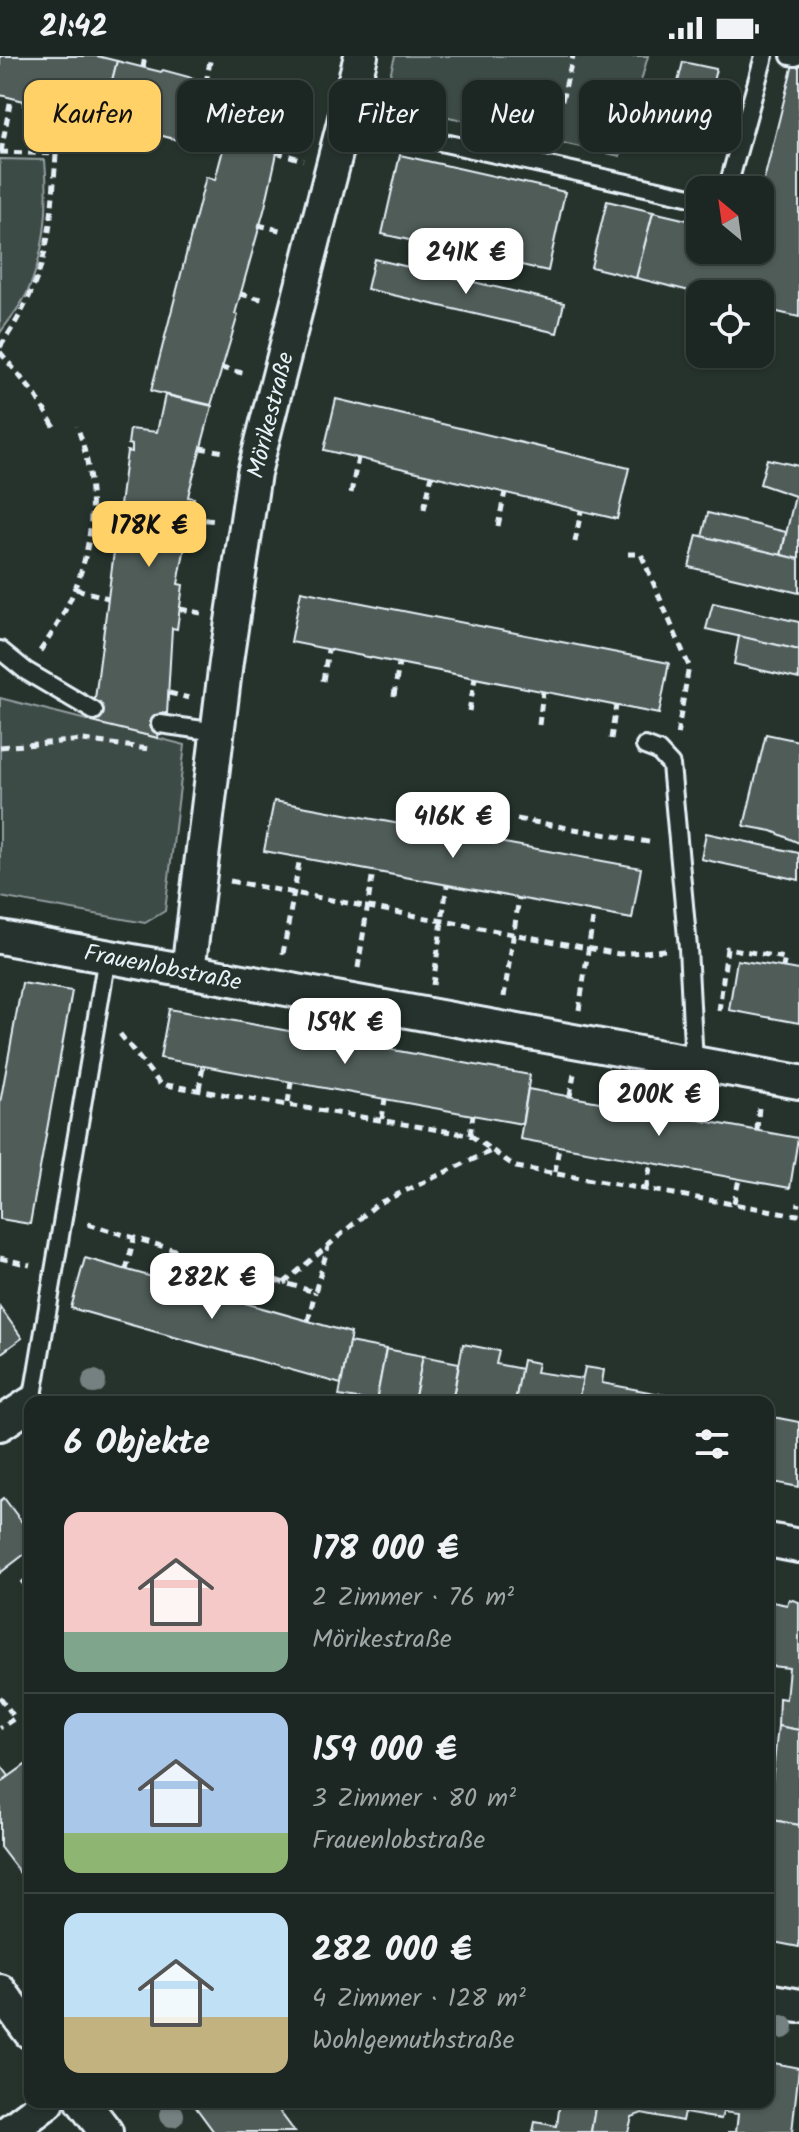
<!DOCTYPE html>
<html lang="de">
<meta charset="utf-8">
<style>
body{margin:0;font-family:Kalam,sans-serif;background:#29322f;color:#f1f3f6;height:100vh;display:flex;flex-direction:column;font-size:30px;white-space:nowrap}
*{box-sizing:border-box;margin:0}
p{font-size:26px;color:#a0a5a5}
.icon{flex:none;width:44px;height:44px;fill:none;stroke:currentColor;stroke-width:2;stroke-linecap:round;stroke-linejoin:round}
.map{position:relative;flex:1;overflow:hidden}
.drawer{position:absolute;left:24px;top:1340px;width:750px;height:712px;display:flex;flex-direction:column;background:#1c2622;border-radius:16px;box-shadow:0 2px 6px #0004,0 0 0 2px #3a4340}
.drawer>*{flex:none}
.top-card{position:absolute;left:24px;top:24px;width:752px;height:72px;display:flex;gap:16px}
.needle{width:52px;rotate:331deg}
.controls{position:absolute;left:686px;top:120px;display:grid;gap:16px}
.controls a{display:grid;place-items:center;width:88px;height:88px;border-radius:16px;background:#1c2622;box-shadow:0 2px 6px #0004,0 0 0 2px #3a4340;font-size:40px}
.price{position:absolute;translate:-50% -68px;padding:0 18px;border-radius:16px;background:#fff;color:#222;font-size:26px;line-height:52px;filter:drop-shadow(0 2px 4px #0008)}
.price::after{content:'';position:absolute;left:50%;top:48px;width:24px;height:18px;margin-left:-12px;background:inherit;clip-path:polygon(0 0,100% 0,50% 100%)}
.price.current{background:#ffd166;color:#111}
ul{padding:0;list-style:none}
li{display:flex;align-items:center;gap:24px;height:200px;padding:0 40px}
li+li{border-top:2px solid #3a4340}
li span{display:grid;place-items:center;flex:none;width:224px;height:160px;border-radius:16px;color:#555}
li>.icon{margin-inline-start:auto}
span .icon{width:96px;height:96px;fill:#fffc;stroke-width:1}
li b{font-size:34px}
h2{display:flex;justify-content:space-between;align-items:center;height:96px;padding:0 40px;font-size:34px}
.pill{padding:0 28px;border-radius:16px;background:#1c2622;box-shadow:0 2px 6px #0004,0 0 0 2px #3a4340;font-size:28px;line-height:72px}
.pill.current{background:#ffd166;color:#111}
.status{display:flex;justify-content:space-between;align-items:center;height:56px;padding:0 40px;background:#1c2622;direction:ltr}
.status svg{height:22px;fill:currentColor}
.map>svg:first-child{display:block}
</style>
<div class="status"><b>21:42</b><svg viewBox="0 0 49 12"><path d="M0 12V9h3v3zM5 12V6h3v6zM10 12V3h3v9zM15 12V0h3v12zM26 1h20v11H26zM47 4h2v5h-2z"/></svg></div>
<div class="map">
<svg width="799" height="2076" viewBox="0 0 799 2076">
<rect width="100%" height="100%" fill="#26332d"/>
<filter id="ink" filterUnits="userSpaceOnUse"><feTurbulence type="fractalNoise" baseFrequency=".0125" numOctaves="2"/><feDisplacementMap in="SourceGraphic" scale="16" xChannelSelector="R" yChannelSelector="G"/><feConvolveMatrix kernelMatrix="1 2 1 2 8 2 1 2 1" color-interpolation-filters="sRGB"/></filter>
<g filter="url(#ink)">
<g fill="#3e4b47" stroke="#939ea0" stroke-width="2">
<path d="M 395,0 L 648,0 L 620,100 L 383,46 Z"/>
<path d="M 0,103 L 45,104 C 49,147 46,194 28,235 C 22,249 9,264 0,277 Z"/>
<path d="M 0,642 L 185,689 L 165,855 L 145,867 L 0,841 Z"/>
</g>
<g fill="#505c59" stroke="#e8f1f8" stroke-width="2">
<path d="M 0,0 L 97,0 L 117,5 L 101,68 L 23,49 L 24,45 L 0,39 Z"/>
<path d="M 795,0 L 799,0 L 799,261 L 760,252 L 760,238 L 702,238 L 636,222 L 653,156 L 700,167 L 700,194 L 760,194 L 760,140 Z"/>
<path d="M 117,5 L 161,16 L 163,14 L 288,48 L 265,151 L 235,258 L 238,259 L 211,349 L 151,335 L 206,121 L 215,124 L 225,86 L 195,82 L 193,88 L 102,64 Z"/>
<path d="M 683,6 L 716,13 L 710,38 L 677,30 Z"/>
<path d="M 400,99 L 565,136 L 548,215 L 382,178 Z"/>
<path d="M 607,145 L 653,156 L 636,222 L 591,211 Z"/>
<path d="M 374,203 L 564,247 L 557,277 L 367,233 Z"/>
<path d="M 165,339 L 212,350 L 189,436 L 188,441 L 194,442 L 178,528 L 183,529 L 177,573 L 172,572 L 167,658 L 161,657 L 158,682 L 92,666 L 127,395 L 132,396 L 132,389 L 128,388 L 130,373 L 157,376 Z"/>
<path d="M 336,343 L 629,412 L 617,463 L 324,394 Z"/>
<path d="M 767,403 L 799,410 L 799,503 L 781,499 L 795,440 L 760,428 Z"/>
<path d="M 708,457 L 786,476 L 781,499 L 702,481 Z"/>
<path d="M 697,479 L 799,503 L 799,537 L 689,511 Z"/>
<path d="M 301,535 L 669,607 L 659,658 L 291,586 Z"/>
<path d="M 713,547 L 799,566 L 799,594 L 706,573 Z"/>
<path d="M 739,580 L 799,594 L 799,623 L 734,608 Z"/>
<path d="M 766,678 L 799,685 L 799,787 L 772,775 L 744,770 Z"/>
<path d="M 274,745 L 641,812 L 632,863 L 264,795 Z"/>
<path d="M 706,777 L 799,797 L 799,824 L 701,803 Z"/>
<path d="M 737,904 L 799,914 L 799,967 L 729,954 Z"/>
<path d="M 22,927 L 72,935 L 30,1168 L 0,1163 L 0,1047 Z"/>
<path d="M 169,953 L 530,1019 L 522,1068 L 160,1002 Z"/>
<path d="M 528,1033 L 798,1082 L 790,1132 L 520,1083 Z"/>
<path d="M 85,1202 L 351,1277 L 341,1328 L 71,1252 Z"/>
<path d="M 0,1251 L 22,1282 L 0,1298 Z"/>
<path d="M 349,1286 L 386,1293 L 376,1346 L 339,1340 Z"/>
<path d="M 463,1288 L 499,1295 L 496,1308 L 522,1313 L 515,1346 L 452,1346 Z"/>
<path d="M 386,1293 L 423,1300 L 414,1346 L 376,1346 Z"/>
<path d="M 423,1300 L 459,1307 L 452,1346 L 414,1346 Z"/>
<path d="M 523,1304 L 538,1307 L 536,1316 L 583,1323 L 578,1346 L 515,1346 Z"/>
<path d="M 585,1311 L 604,1314 L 602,1327 L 660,1338 L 659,1346 L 578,1346 Z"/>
<path d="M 660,1338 L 698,1346 L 659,1346 Z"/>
<path d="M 768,1360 L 799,1366 L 799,1431 L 768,1425 Z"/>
<path d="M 4,1442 L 30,1477 L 30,1494 L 0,1517 L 0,1445 Z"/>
<path d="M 30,1520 L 30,1537 L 21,1526 Z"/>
<path d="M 789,1543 L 799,1546 L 799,1674 L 778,1670 L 779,1642 L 786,1643 L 789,1612 L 771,1610 L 768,1616 L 768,1545 L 787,1549 Z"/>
<path d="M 778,1670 L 799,1674 L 799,1769 L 768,1763 Z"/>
<path d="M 28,1707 L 30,1822 L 26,1825 L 0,1791 L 0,1727 Z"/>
<path d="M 0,1708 L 9,1720 L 0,1727 Z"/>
<path d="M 768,1763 L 799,1769 L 799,1891 L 768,1885 Z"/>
<path d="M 768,2006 L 799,2012 L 792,2076 L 728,2076 L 736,2076 L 738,2058 L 723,2056 L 721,2063 L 684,2057 L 686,2046 L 768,2046 Z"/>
<path d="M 192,2046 L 268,2046 L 272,2051 L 274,2048 L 295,2076 L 214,2076 Z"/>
<path d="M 560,2046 L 596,2046 L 591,2076 L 533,2076 L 535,2066 L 557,2070 Z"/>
<path d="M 596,2046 L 686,2046 L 682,2065 L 642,2057 L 632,2061 L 628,2076 L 591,2076 Z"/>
</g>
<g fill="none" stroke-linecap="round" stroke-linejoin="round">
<defs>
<g id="lane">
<path d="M 790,0 L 795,1"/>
<path d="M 344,65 L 700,143"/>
<path d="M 727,134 L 764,0"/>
<path d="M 0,594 L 26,615 L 94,655"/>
<path d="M 160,668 L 217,676"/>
<path d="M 645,690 L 658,695 L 671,709 L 688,892 L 694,1007"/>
<path d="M 32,1346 L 107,901"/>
</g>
<g id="street">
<path d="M 0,881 L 799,1026"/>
<path d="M 188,915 L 226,606 L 254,417 L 361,0"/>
<path d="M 0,1368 L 30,1348"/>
<path d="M 768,1484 L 799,1490"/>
<path d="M 0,1935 L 30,1976"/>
<path d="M 768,1944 L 799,1950"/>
<path d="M 83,2046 L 106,2076"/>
<path d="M 8,2076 L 48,2046"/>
</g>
</defs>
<use href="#lane" stroke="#e8f1f8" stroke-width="22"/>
<use href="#street" stroke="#e8f1f8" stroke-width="38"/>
<g stroke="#e8f1f8" stroke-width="5" stroke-dasharray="8 6" stroke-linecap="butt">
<path d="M 143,12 L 145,0"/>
<path d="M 206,27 L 211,0"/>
<path d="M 552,85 L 573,0"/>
<path d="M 0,96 L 55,98"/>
<path d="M 1,96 L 11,42"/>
<path d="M 276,96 L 303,104"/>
<path d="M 258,169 L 284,175"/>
<path d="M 240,238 L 266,244"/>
<path d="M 0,291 C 61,201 48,158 60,58"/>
<path d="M 0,296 L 36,340 L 55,372"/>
<path d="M 221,312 L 247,318"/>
<path d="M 200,392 L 225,396"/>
<path d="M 351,437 L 358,402"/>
<path d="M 424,453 L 432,419"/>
<path d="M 94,455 L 119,455"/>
<path d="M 191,462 L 216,465"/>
<path d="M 498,470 L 505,436"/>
<path d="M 575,486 L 581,455"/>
<path d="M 628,498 L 641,498 L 689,610 L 677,680"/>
<path d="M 76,533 L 108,542"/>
<path d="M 180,553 L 201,557"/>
<path d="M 40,595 C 90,526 106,450 77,370"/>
<path d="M 323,625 L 328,594"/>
<path d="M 169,637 L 189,642"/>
<path d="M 394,640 L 399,607"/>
<path d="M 469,655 L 475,622"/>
<path d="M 539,669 L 543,635"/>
<path d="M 611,683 L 616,649"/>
<path d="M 0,691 L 83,684 L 149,693"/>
<path d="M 517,763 L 654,787"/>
<path d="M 230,825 L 619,898 L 665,894"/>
<path d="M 283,898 L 300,801"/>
<path d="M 358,912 L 373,815"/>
<path d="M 433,929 L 447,829"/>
<path d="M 504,941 L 519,842"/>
<path d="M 579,954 L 594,856"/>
<path d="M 719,955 L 727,892 L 785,902 L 783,911"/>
<path d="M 120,978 L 160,1028 L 470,1079 L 516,1111 L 797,1159 L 799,1147"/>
<path d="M 199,1033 L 203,1010"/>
<path d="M 570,1040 L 574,1018"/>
<path d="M 288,1047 L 291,1026"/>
<path d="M 664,1057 L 666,1035"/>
<path d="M 382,1063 L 385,1043"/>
<path d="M 757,1074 L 759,1051"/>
<path d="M 470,1079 L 473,1059"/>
<path d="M 555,1116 L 559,1090"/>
<path d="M 646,1133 L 651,1107"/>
<path d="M 734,1147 L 739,1123"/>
<path d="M 88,1168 L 315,1236 L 328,1191"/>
<path d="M 0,1202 L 30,1209"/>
<path d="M 126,1214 L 134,1183"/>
<path d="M 284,1227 L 377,1148 L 491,1095"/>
<path d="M 217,1239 L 224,1210"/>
<path d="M 308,1265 L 315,1236"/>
<path d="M 0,1641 L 15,1662 L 0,1672"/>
</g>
<use href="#lane" stroke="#26332d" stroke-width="16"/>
<use href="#street" stroke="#26332d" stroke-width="32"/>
</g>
<g fill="#758080">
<circle cx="94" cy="1326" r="12"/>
<circle cx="782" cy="1971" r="12"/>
<circle cx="172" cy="2059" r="12"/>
</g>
</g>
<g text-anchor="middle" stroke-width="6" stroke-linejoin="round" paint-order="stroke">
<g font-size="24" fill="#e8f1f8" stroke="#26332d">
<text transform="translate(270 359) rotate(-76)" y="8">Mörikestraße</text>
<text transform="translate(163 911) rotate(11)" y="8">Frauenlobstraße</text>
</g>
</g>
</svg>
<div class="controls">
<a><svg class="needle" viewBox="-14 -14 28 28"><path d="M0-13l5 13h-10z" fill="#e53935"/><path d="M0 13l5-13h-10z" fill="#a0a5a5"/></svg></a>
<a><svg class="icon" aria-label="locate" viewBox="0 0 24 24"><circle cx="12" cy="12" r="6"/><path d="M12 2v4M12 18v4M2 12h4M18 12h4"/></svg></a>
</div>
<b class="price" style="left:466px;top:240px">241K €</b>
<b class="price current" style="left:149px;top:513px">178K €</b>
<b class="price" style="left:453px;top:804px">416K €</b>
<b class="price" style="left:345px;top:1010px">159K €</b>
<b class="price" style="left:659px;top:1082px">200K €</b>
<b class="price" style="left:212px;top:1265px">282K €</b>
<div class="top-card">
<a class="pill current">Kaufen</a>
<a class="pill">Mieten</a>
<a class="pill">Filter</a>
<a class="pill">Neu</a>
<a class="pill">Wohnung</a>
</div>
<section class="drawer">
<h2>6 Objekte<svg class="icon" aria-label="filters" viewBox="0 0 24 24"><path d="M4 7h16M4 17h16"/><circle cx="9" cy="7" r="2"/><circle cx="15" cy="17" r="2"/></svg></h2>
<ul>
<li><span style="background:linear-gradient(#f6c9c9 75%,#7fa58c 0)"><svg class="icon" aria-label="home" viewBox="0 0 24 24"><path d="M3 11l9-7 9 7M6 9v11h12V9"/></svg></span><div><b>178 000 €</b><p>2 Zimmer · 76 m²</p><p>Mörikestraße</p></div></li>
<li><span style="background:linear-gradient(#a9c7e8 75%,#8fb573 0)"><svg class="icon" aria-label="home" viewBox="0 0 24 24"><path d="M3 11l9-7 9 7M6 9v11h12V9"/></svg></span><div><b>159 000 €</b><p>3 Zimmer · 80 m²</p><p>Frauenlobstraße</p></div></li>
<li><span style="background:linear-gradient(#bfe0f5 65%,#c2b280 0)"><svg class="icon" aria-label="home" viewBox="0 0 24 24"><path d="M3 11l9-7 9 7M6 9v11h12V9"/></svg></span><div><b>282 000 €</b><p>4 Zimmer · 128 m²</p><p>Wohlgemuthstraße</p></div></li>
</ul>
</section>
</div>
